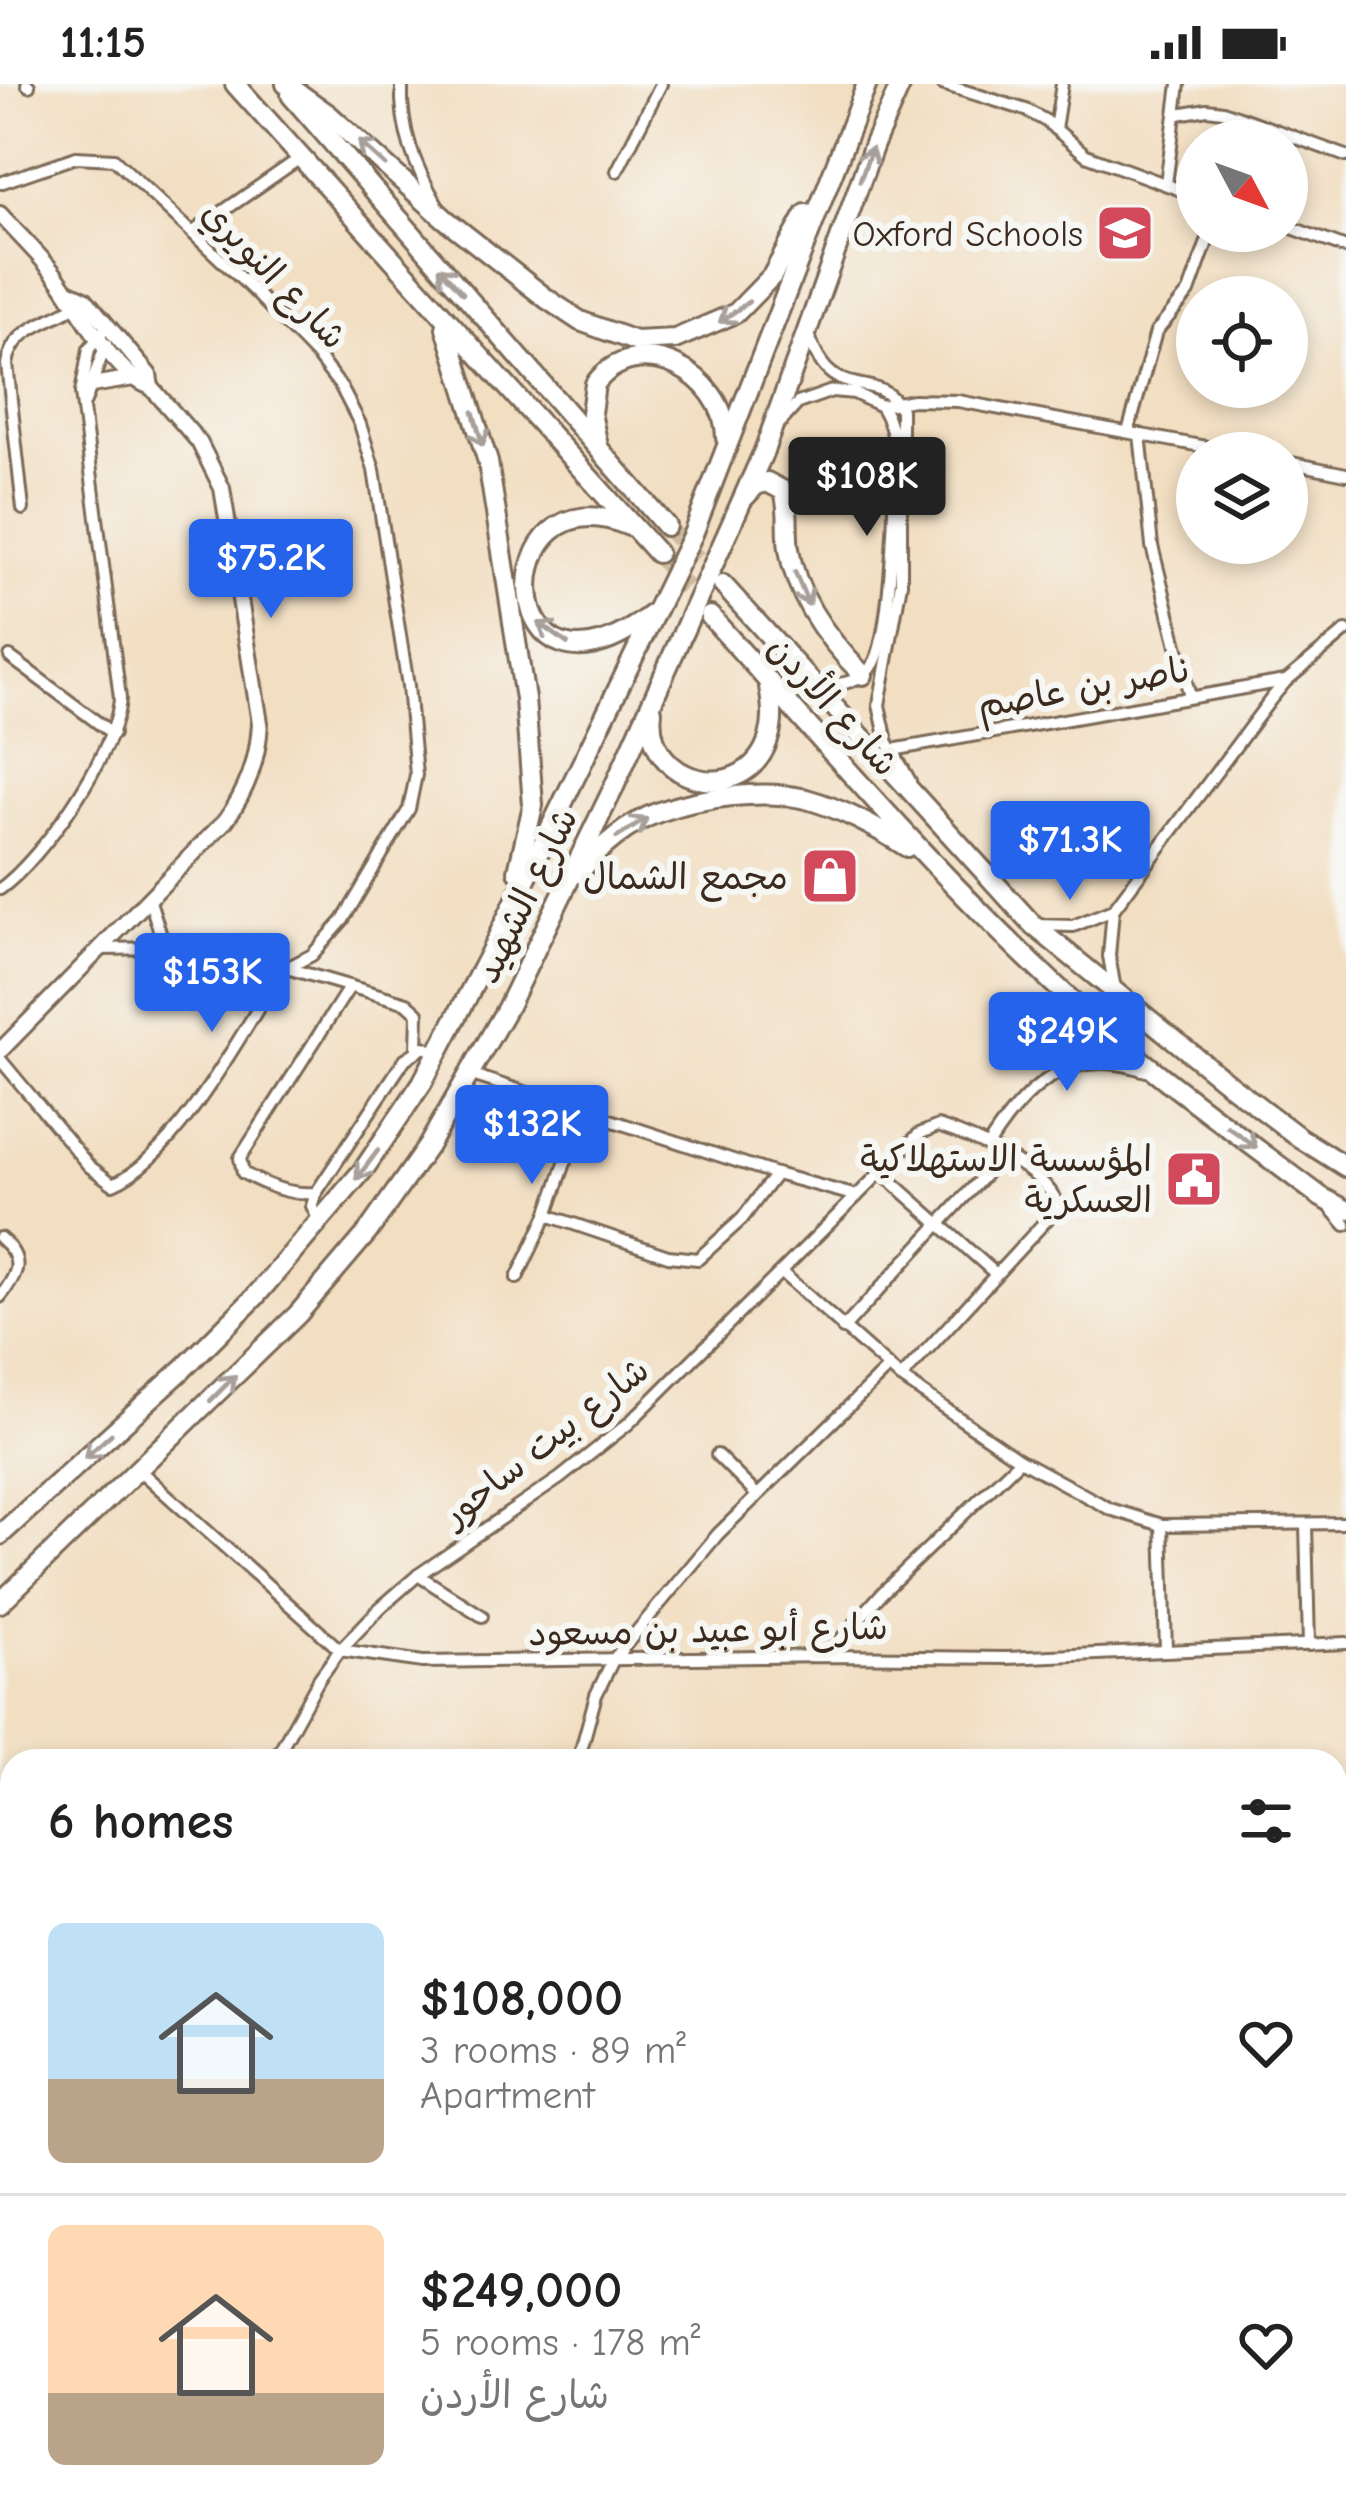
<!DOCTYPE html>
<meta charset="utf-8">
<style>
body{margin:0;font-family:"Comic Neue","Playpen Sans Arabic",sans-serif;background:#f2f2f2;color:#222;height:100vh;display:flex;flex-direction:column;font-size:45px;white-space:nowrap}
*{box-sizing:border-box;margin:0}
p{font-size:39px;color:#767676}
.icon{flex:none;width:66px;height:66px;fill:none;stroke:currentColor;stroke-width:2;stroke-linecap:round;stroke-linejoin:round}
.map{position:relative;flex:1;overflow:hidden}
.panel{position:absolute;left:0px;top:1665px;width:1347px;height:768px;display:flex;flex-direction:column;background:#fff;border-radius:36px 36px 0 0;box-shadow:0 6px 18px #0003}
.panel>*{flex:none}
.needle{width:78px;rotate:131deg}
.fabs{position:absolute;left:1176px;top:36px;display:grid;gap:24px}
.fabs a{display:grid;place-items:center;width:132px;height:132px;border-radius:50%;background:#fff;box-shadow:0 6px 18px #0003;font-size:60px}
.price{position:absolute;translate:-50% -102px;padding:0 27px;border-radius:12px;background:#2563eb;color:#fff;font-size:39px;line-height:78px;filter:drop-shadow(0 3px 6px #0008)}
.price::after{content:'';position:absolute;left:50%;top:72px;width:36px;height:27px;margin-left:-18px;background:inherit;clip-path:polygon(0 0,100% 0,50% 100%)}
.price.current{background:#222;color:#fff}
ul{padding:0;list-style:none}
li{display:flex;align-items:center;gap:36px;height:300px;padding:0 48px}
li+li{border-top:3px solid #e0e0e0}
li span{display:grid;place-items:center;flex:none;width:336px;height:240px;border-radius:18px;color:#555}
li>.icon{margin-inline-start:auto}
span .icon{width:144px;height:144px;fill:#fffc;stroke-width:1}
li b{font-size:51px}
h2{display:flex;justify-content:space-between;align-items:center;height:144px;padding:0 48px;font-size:51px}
.status{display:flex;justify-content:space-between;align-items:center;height:84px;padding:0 60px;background:#fff;direction:ltr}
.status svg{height:33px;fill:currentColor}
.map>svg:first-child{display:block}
</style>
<div class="status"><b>11:15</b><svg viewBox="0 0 49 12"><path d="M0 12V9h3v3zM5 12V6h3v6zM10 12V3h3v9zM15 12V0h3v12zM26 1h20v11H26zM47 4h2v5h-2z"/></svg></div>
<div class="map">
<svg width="1346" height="2433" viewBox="0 0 1346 2433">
<rect width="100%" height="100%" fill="#f6f6f2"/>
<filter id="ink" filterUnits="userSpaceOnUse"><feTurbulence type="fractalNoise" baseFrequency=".00833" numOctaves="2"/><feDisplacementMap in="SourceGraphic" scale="24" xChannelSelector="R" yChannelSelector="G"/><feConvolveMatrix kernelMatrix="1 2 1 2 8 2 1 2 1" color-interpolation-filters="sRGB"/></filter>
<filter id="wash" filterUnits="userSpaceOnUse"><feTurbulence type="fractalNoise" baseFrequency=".004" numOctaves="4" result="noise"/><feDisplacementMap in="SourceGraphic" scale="48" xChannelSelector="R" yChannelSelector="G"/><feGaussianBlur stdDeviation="2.7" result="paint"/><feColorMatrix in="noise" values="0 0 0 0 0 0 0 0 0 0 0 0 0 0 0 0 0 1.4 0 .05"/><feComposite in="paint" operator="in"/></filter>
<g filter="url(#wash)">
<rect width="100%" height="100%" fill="#f2dec1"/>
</g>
<g filter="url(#ink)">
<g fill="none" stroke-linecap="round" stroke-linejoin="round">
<g stroke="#cdbaa0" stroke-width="18" stroke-dasharray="18 9" stroke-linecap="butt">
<path d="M 666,442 L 719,497"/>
<path d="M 657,469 L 704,525"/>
</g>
<defs>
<g id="minor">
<path d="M 27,0 L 29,2"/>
<path d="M 402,0 C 400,46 415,83 438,122"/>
<path d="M 942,0 L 1026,26 L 1046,37 L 1086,71 L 1197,112"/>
<path d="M 1178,30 L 1207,25 L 1223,27 L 1346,72"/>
<path d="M 1055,45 L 1062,0"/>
<path d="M 617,87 L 661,0"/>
<path d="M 0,99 L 76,73 L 114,75 L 253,206 L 317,272 L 341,303 L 360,340 L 374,386 L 408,602 L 416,691 L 409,725 L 343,836 L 312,871 L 281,887 L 165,864 L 100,865"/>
<path d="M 1166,100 L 1179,0"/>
<path d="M 1287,142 L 1346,164"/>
<path d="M 193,148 L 303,72"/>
<path d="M 809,251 C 831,325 877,281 901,326 L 901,499 L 879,621 L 887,657 L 910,697"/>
<path d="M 85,318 L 106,260"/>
<path d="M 781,338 L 798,319 L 832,307 L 854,309 L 881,322 L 913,316 L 958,317 L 1239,369"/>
<path d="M 1128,348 L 1156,248 L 1189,208 L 1211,147"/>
<path d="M 1140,350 L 1152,462 L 1190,613"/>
<path d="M 1287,378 L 1346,390"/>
<path d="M 23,425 L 7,280 C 13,241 54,239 81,218"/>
<path d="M 10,573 L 113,650"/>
<path d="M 812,598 C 835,602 856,602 872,582 C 892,557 897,393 894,357 C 892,344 888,333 881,322"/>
<path d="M 892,666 L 1285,597"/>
<path d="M 0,805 C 43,774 117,667 120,614 L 81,309 L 89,265 L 107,242"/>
<path d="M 149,814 L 165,864"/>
<path d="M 1113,826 L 1109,872 L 1115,905"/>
<path d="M 1036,841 L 1073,842 L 1113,826 L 1271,615 L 1286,597 L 1346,547"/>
<path d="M 290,885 L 407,919 L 418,929 L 417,965"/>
<path d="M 0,975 L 89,1082 L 113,1100 C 177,1073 243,946 281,887"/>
<path d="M 469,990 L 776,1090 L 857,1112"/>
<path d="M 988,1062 C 1027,1000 1071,961 1146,987"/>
<path d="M 882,1089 L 996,1190"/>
<path d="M 316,1109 C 289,1111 267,1102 243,1089 L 240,1074 L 350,902"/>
<path d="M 1331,1124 L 1346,1141"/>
<path d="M 547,1131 L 668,1172 L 698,1175 L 742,1135 L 776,1090"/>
<path d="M 319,1137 L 312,1122 L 316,1109 L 405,975 L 424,963 L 438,969"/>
<path d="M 0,1154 C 25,1175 19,1189 0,1213"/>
<path d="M 782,1189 L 901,1294 L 1020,1376 L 1110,1425 L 1162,1441 L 1346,1439"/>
<path d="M 517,1194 L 547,1131 L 583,1027"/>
<path d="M 843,1245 L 1003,1071"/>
<path d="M 717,1371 L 757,1411"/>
<path d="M 139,1386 L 340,1566 L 423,1578 L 826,1572 L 1006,1574 L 1346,1559"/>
<path d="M 1306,1440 L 1309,1561"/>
<path d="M 1162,1441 L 1166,1566"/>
<path d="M 418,1491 L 482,1532"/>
<path d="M 826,1572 L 883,1508 L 1020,1376"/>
<path d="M 274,1677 L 319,1595 L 340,1566 L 380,1524 L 418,1491 L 560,1394 L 628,1340 L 919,1050 L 938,1042 C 974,1054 1042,1083 1057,1119 L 1052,1130 L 901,1294"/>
<path d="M 578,1677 L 596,1611 L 613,1576 L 718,1450 L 888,1284"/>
<path d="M 1335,1716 L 1346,1718"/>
<path d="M 0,1857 L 12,1865"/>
<path d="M 0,1871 L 12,1878"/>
<path d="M 0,2261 L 12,2266"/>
<path d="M 1335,2290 L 1346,2291"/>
<path d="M 1335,2405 L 1346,2407"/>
<path d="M 321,2421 L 369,2433"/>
<path d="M 829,2421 L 845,2433"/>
<path d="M 17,2433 L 18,2421"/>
<path d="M 193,2433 L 196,2421"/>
<path d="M 682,2433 L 687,2421"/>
<path d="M 859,2433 L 871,2421"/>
<path d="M 1056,2433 L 1069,2421"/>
</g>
<g id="tertiary">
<path d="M 0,130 C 21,154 47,177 64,203 C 84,233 116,291 151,303 L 199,358 L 222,404 L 260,639 C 258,677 247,706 226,736 L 0,967"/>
<path d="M 66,206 L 85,215 L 149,291 L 151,303"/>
<path d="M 92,301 L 134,294"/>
</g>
<g id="trunk">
<path d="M 235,0 L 657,469"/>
<path d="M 286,0 L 328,30 L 445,135 L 547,215 L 580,237 L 635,257 L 675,255 L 736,229 L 772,192 L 806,130"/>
<path d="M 291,11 L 666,442"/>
<path d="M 446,244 L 488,378 L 525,615 L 533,721 L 518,787"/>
<path d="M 598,362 L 591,329 L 595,300 C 637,243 726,290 726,354"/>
<path d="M 745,413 L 756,401 L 767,398 L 784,407 C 790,426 786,446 789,465 C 796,514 829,557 863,591"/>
<path d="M 629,442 C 488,382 494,652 652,530"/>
<path d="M 723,501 L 1033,841 L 1230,1001 L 1300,1054 L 1346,1083"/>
<path d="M 710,532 C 827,662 940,795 1068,913 C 1147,986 1235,1048 1321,1113 L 1346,1126"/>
<path d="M 652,627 C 643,703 748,724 769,653 C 775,634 771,615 768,596"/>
<path d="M 579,789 C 598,764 629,739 659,728 C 700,713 764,705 806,715 C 843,725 875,743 907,763"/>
<path d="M 0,1451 L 183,1285 L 254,1214 L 364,1085 L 422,999 L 488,873 L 693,450 L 867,0"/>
<path d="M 0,1519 L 298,1230 L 367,1149 L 428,1062 L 507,924 L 613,705 L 764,367 L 874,60 L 901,0"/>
</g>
</defs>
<use href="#minor" stroke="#7b6957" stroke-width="16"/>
<use href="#tertiary" stroke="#7b6957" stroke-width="20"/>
<use href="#trunk" stroke="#7b6957" stroke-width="24"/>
<use href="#minor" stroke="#fff" stroke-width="10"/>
<use href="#tertiary" stroke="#fff" stroke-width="14"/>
<use href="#trunk" stroke="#fff" stroke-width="18"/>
</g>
<defs><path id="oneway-shaft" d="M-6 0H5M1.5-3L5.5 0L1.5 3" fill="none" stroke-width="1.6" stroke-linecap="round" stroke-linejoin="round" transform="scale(3)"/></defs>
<g stroke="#a79f9a">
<use href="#oneway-shaft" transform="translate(372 69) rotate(-138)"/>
<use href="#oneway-shaft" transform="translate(866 80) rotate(-70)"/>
<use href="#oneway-shaft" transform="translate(451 196) rotate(-132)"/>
<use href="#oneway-shaft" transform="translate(734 228) rotate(145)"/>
<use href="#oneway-shaft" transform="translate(478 345) rotate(74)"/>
<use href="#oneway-shaft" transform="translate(802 505) rotate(67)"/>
<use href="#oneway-shaft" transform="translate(553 549) rotate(-144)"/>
<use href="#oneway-shaft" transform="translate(632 744) rotate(-32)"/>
<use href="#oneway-shaft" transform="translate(1242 1053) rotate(36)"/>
<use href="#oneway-shaft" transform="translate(367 1081) rotate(127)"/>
<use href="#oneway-shaft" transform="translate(223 1304) rotate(-45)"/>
<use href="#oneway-shaft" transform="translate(98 1362) rotate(138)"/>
</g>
</g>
<defs>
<symbol id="school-square" viewBox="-11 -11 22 22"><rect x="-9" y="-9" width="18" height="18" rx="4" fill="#d1495b" stroke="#f6f6f2"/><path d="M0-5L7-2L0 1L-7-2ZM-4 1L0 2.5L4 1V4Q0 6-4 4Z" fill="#fff"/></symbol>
<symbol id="shop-square" viewBox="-11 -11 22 22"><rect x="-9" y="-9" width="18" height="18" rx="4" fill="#d1495b" stroke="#f6f6f2"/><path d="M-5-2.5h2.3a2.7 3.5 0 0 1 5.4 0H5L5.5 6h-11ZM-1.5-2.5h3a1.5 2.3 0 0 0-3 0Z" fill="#fff"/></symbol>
<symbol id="civic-square" viewBox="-11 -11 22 22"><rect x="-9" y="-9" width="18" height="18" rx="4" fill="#d1495b" stroke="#f6f6f2"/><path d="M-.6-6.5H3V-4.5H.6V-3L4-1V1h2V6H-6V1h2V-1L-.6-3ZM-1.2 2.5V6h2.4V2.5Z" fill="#fff"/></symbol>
</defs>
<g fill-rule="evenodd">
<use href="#school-square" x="1092" y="116" width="66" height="66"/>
<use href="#shop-square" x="797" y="759" width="66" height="66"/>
<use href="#civic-square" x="1161" y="1062" width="66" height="66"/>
</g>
<g text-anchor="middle" stroke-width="12" stroke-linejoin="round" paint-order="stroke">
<g font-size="36" fill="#3b2a1e" stroke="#f6f6f2" text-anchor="end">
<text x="1083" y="162">Oxford Schools</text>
<text x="788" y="805">مجمع الشمال</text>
<text x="1152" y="1087">المؤسسة الاستهلاكية<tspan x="1152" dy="41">العسكرية</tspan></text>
</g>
<g font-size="36" fill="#3b2a1e" stroke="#f6f6f2">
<text transform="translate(275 190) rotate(46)" y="13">شارع النويري</text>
<text transform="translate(1084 602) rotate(-10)" y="13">ناصر بن عاصم</text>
<text transform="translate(834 621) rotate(48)" y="13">شارع الأردن</text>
<text transform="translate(525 811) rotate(-64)" y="13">شارع الشهيد</text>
<text transform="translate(545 1357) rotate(-38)" y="13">شارع بيت ساحور</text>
<text transform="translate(708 1545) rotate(-1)" y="13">شارع أبو عبيد بن مسعود</text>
</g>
</g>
</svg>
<div class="fabs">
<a><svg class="needle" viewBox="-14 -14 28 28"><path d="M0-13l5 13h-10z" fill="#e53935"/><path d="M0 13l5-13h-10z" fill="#767676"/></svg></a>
<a><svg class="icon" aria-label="locate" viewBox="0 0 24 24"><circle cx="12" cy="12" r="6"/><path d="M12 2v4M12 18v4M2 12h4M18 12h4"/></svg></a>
<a><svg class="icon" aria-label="layers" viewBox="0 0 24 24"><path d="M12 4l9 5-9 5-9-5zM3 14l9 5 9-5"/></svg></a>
</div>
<b class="price current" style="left:867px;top:455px">$108K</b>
<b class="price" style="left:271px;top:537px">$75.2K</b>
<b class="price" style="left:1070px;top:819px">$71.3K</b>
<b class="price" style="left:212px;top:951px">$153K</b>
<b class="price" style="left:1067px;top:1010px">$249K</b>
<b class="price" style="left:532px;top:1103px">$132K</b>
<section class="panel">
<h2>6 homes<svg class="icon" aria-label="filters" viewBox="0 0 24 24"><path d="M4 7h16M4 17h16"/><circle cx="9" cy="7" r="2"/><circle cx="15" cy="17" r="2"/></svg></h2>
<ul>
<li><span style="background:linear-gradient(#bfe0f5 65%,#b9a48a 0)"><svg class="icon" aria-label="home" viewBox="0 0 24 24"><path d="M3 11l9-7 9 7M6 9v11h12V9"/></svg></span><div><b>$108,000</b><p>3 rooms · 89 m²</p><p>Apartment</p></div><svg class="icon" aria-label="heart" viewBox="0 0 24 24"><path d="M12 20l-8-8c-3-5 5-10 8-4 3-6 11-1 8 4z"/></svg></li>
<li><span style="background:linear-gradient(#ffd9b3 70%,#b9a48a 0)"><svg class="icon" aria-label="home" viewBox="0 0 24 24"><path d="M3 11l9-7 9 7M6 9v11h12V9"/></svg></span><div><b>$249,000</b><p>5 rooms · 178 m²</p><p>شارع الأردن</p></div><svg class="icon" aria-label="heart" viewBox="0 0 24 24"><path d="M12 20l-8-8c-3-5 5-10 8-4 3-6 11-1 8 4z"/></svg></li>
</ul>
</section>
</div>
